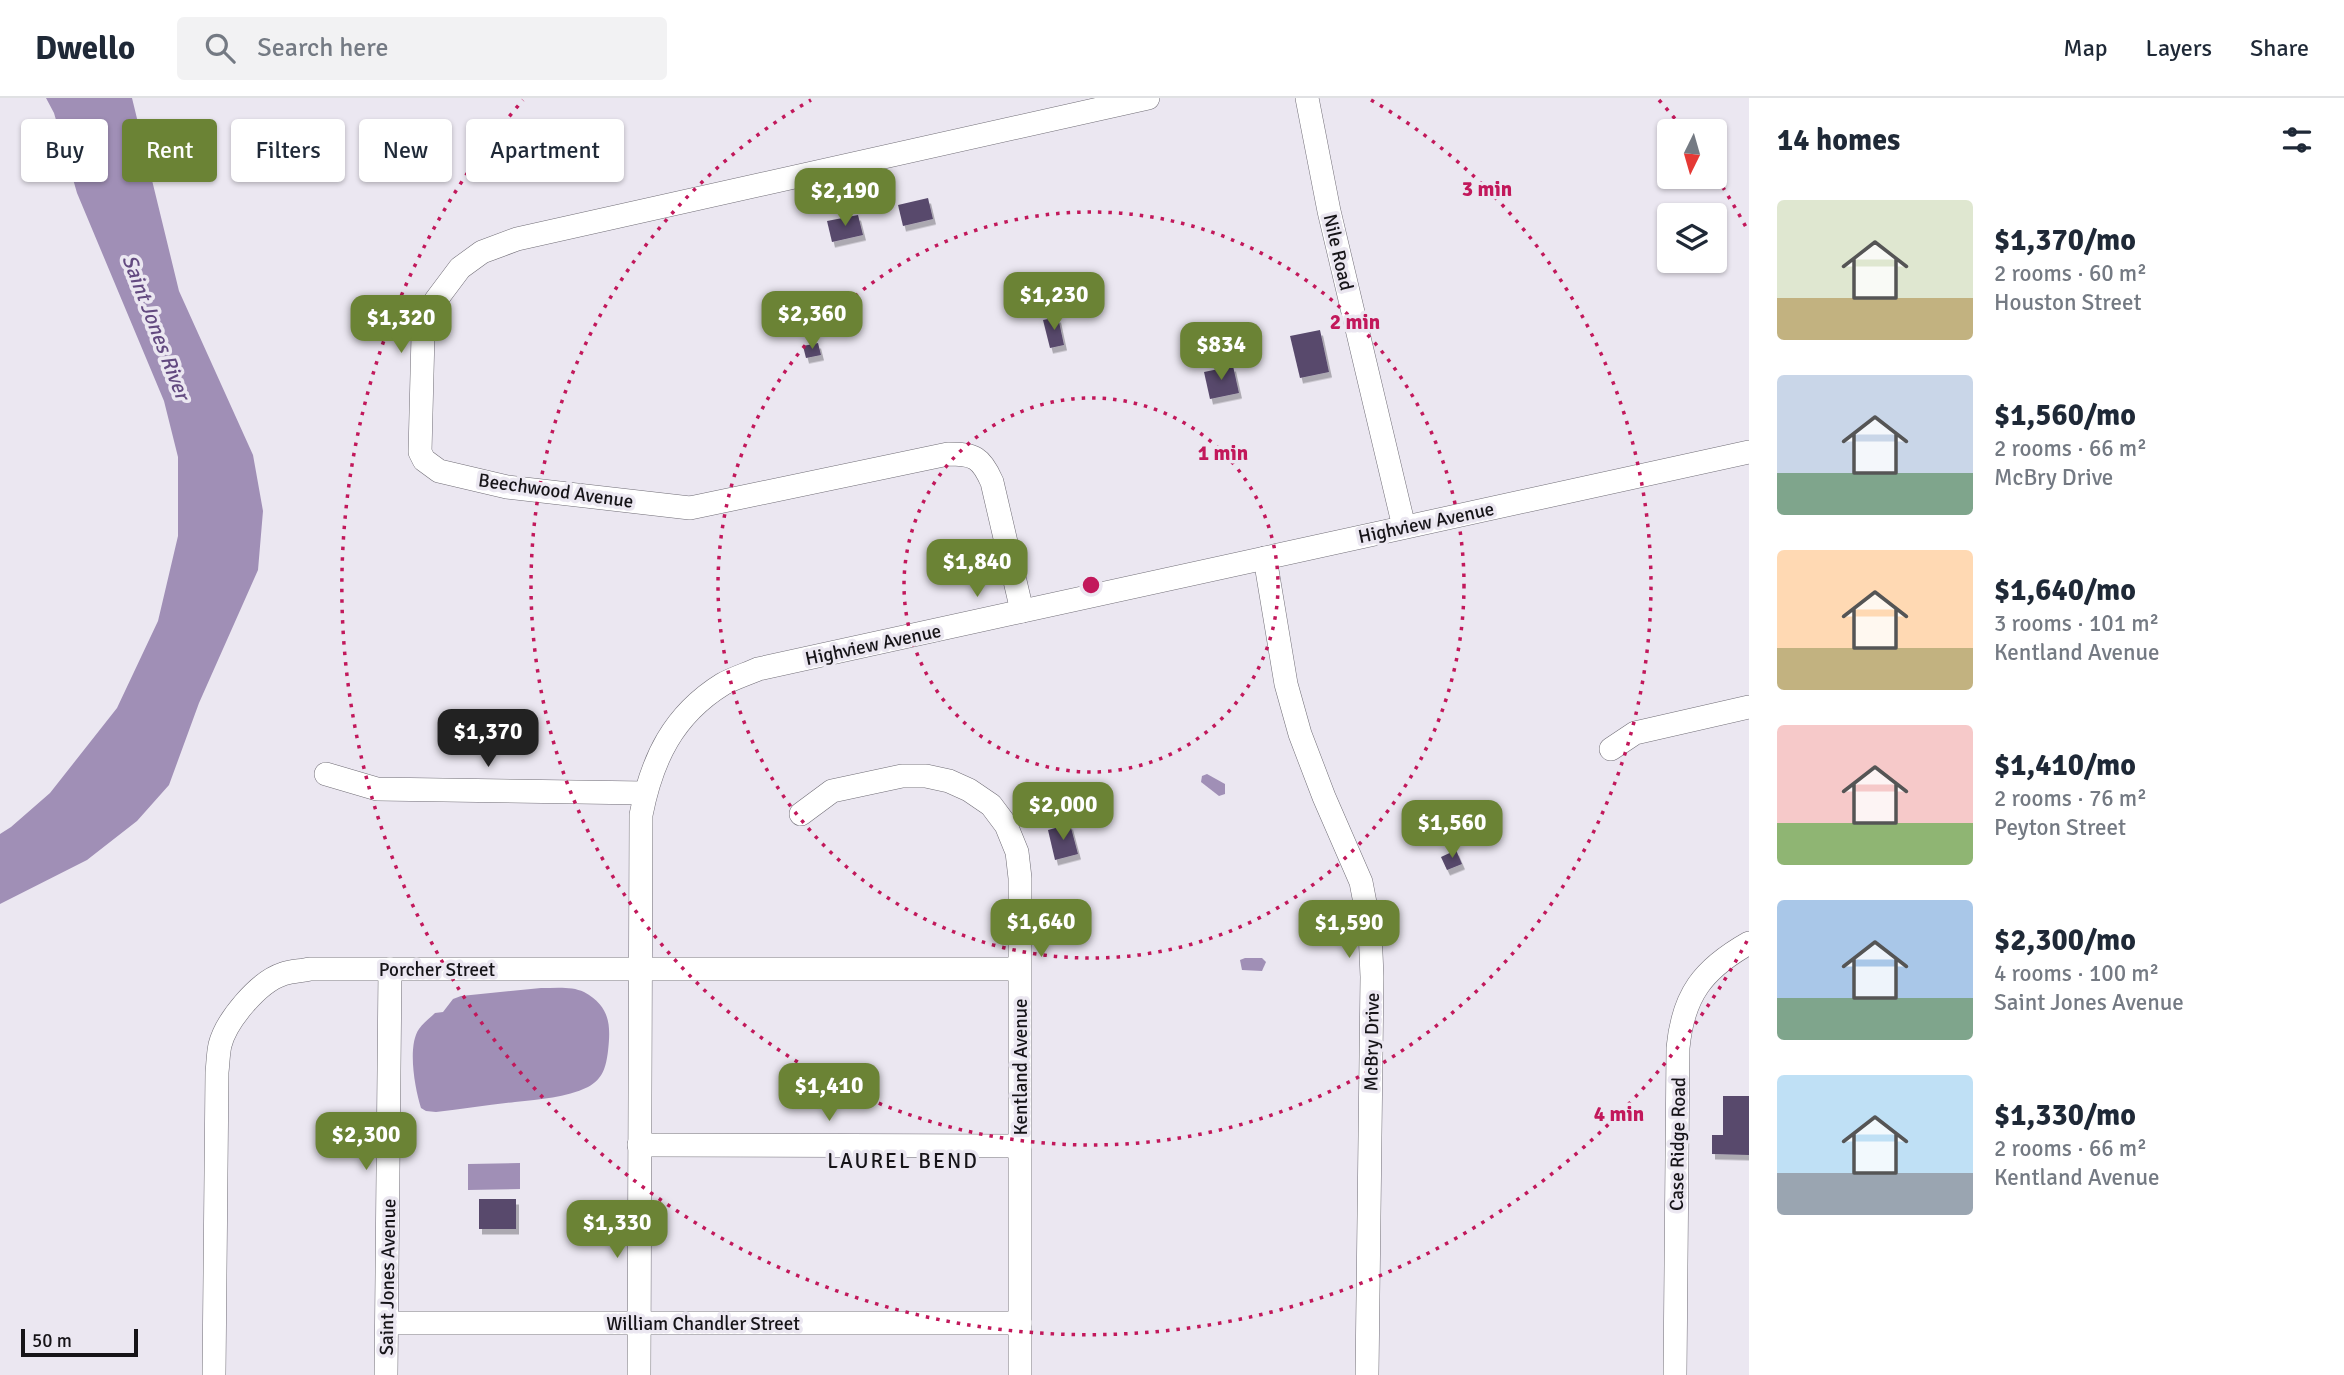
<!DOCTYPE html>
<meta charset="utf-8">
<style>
body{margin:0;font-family:Signika,sans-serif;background:#f2f2f3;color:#1f2937;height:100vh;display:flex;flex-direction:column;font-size:26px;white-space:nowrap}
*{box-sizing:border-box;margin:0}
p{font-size:23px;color:#747a83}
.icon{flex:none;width:38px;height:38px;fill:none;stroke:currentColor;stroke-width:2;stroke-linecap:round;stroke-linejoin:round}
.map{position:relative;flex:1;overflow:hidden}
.panel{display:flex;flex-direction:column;background:#fff;width:595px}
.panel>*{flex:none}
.banner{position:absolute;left:21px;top:21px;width:665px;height:63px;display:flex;gap:14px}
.needle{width:46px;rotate:185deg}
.controls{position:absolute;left:1657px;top:21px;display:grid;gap:14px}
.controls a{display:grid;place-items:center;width:70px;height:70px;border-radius:7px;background:#fff;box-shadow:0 2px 5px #0004;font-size:35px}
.scale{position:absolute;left:21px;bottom:18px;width:117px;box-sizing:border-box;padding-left:7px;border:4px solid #161418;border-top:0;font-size:19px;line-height:24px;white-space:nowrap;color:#161418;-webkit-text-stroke:5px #ebe7f1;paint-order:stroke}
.price{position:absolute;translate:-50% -60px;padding:0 16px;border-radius:14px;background:#6b8335;color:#fff;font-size:23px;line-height:46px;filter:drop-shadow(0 2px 4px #0008)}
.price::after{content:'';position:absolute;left:50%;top:42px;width:21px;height:16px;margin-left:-10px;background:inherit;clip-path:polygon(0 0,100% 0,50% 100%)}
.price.current{background:#222;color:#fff}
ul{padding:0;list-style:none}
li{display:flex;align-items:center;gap:21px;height:175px;padding:0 28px}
li span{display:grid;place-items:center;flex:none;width:196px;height:140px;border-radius:7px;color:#555}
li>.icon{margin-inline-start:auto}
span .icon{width:84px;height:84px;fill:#fffc;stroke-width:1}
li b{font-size:30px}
h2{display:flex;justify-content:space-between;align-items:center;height:84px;padding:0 28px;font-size:30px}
.chip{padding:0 24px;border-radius:7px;background:#fff;box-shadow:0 2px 5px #0004;font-size:24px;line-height:63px}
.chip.current{background:#6b8335;color:#fff}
header{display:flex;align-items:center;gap:42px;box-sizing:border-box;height:98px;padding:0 35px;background:#fff;border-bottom:2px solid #e0e1e3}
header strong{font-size:33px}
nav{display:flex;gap:38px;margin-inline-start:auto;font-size:24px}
.search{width:490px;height:63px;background:#f2f2f3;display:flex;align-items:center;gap:18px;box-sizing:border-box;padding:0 24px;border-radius:7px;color:#747a83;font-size:26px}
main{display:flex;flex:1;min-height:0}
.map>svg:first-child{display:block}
</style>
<header>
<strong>Dwello</strong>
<div class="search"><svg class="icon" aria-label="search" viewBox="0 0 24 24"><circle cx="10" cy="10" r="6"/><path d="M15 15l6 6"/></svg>Search here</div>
<nav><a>Map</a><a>Layers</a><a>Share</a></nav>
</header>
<main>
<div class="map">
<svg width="1749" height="1277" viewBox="0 0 1749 1277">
<defs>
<filter id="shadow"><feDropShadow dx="3" dy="5.5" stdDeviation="0" flood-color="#0004"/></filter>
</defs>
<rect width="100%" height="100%" fill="#ebe7f1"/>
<g fill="#a08fb6">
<path d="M 46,0 L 132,0 L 179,193 L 253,357 L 263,413 L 258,472 L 199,605 L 169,687 L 137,723 L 87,762 L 0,806 L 0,736 L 11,729 L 50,695 L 117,610 L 158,523 L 178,438 L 178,359 L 164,303 L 77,95 L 54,15 Z"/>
<path d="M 1207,676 L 1225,686 L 1225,696 L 1219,698 L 1201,684 L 1202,678 Z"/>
<path d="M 1245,860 L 1262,860 L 1266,864 L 1262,873 L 1242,872 L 1240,862 Z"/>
<path d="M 541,890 C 555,890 572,888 584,894 C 610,908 611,927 608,953 C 606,969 603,981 588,989 C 565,1000 541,1001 515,1004 C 489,1007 462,1011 436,1014 L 426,1013 L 421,1010 C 415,991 407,948 419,931 C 423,925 430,920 435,915 L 443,914 L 453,901 L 461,898 Z"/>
<path d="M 520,1065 L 520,1091 L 468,1092 L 468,1066 Z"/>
</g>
<g fill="#58496c" filter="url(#shadow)">
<path d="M 928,100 L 933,121 L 903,128 L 898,107 Z"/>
<path d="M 858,117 L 863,137 L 832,144 L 827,123 Z"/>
<path d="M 1058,219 L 1064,247 L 1050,250 L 1043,222 Z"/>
<path d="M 1320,232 L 1329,274 L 1300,280 L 1290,238 Z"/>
<path d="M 818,245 L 821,257 L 806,260 L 803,248 Z"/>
<path d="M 1233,268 L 1239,295 L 1210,301 L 1204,274 Z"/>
<path d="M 1070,726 L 1078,756 L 1055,762 L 1048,732 Z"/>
<path d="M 1456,752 L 1462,766 L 1447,772 L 1441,759 Z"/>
<path d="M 1723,998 L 1749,998 L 1749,1057 L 1712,1056 L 1712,1037 L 1723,1037 Z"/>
<rect x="479" y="1101" width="37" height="30"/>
</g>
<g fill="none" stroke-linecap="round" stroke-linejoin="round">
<defs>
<g id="minor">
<path d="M 1307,0 L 1329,113 L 1404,429"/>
<path d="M 1265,460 L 1286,586 L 1300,636 L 1324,699 L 1361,784 L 1370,831 L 1372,879 L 1367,1277"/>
<path d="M 1022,513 L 992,384 C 981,359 974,356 948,356 L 690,410 L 507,389 L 439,373 L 424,362 L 420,354 L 423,237 L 436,202 L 460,170 L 482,154 L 517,141 L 1148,0"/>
<path d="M 1611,651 L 1635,635 L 1749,609"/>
<path d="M 326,676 L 377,691 L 645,695"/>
<path d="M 801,716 L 832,693 L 902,678 L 926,678 L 949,683 L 969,692 L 991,707 L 1006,727 L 1017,754 L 1020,780 L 1020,1277"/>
<path d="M 639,1047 L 1020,1048"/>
<path d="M 387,1225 L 1020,1225"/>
<path d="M 214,1277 L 217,974 C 218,966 218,956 220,947 C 226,923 258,884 283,876 C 291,873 301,873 310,871 L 1019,871"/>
<path d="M 386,1277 L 390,871"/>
<path d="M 639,1277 L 641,717 C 652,661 673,617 723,586 C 734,580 747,576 758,571 L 1749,354"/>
<path d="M 1675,1277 L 1678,950 C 1683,897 1703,871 1749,845"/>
</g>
</defs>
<use href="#minor" stroke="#706d76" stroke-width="24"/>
<use href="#minor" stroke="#fff" stroke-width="23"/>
</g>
<g fill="none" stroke="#c2185b" stroke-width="3.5" stroke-dasharray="3.5 7">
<circle cx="1091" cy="487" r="187"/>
<circle cx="1091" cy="487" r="373"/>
<path d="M1371 2A560 560 0 1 1 811 2"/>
<path d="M1747 843A747 747 0 1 1 523 2M1659 2A747 747 0 0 1 1684 32M1717 80A747 747 0 0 1 1747 131"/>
</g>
<g text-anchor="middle" stroke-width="7" stroke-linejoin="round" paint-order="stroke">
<g font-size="19" fill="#161418" stroke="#ebe7f1">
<text transform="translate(1339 154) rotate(77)" y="7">Nile Road</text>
<text transform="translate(556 392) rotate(8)" y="7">Beechwood Avenue</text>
<text transform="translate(1426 424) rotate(-12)" y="7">Highview Avenue</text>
<text transform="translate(873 546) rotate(-12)" y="7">Highview Avenue</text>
<text x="437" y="878">Porcher Street</text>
<text transform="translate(1371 944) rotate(-89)" y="7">McBry Drive</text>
<text transform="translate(1020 969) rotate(-90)" y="7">Kentland Avenue</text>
<text transform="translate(1677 1046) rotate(-89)" y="7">Case Ridge Road</text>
<text transform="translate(387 1179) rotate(-89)" y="7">Saint Jones Avenue</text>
<text x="703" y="1232">William Chandler Street</text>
</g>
<g font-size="21" font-style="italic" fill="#634a80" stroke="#ebe7f1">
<text transform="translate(156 229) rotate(69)" y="7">Saint Jones River</text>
</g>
<g font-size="21" letter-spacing="2" fill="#161418" stroke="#ebe7f1">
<text x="903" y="1070">LAUREL BEND</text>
</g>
</g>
<circle cx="1091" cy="487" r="10" fill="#c2185b" stroke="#ebe7f1" stroke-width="3.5"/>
<g font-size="21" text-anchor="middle" font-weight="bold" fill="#c2185b" stroke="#ebe7f1" stroke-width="7" stroke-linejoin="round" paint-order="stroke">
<text x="1487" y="98">3 min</text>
<text x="1355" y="231">2 min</text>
<text x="1223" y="362">1 min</text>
<text x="1619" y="1023">4 min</text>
</g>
</svg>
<div class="controls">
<a><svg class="needle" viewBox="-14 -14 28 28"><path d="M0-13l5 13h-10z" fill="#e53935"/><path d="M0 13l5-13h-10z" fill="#747a83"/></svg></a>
<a><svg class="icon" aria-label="layers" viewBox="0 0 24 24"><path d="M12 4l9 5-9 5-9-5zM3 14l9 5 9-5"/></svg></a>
</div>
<div class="scale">50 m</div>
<b class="price" style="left:845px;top:130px">$2,190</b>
<b class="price" style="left:1054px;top:234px">$1,230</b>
<b class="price" style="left:812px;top:253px">$2,360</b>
<b class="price" style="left:401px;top:257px">$1,320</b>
<b class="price" style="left:1221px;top:284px">$834</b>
<b class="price" style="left:977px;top:501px">$1,840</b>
<b class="price current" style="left:488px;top:671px">$1,370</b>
<b class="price" style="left:1063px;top:744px">$2,000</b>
<b class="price" style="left:1452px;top:762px">$1,560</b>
<b class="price" style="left:1041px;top:861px">$1,640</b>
<b class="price" style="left:1349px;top:862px">$1,590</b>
<b class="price" style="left:829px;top:1025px">$1,410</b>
<b class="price" style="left:366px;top:1074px">$2,300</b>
<b class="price" style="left:617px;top:1162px">$1,330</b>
<div class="banner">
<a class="chip">Buy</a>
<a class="chip current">Rent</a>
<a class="chip">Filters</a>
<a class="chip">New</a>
<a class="chip">Apartment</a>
</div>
</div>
<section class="panel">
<h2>14 homes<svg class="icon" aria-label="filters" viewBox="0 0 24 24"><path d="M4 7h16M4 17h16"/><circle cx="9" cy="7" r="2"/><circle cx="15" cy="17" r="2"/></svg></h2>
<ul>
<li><span style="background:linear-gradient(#dfe7d0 70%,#c2b280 0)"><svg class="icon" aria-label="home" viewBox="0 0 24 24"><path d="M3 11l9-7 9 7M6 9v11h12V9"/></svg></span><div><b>$1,370/mo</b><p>2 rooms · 60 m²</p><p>Houston Street</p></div></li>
<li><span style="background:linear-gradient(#c9d6e8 70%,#7fa58c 0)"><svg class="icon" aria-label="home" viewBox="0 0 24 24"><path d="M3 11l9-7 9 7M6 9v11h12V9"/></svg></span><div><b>$1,560/mo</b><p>2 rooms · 66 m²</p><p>McBry Drive</p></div></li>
<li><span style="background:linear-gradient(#ffd9b3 70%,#c2b280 0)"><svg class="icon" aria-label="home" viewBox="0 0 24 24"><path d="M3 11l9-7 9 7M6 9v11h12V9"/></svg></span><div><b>$1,640/mo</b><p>3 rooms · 101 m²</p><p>Kentland Avenue</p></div></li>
<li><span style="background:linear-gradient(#f6c9c9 70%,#8fb573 0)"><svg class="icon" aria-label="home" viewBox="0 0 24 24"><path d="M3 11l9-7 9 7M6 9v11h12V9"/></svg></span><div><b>$1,410/mo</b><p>2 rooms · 76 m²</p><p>Peyton Street</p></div></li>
<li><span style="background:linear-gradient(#a9c7e8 70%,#7fa58c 0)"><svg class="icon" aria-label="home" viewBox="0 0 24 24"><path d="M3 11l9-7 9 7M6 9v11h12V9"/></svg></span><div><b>$2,300/mo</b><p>4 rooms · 100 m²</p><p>Saint Jones Avenue</p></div></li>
<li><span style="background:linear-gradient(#bfe0f5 70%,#9aa5b1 0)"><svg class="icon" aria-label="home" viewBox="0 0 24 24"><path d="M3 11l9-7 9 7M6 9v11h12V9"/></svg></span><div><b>$1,330/mo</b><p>2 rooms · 66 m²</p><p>Kentland Avenue</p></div></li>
</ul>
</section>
</main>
